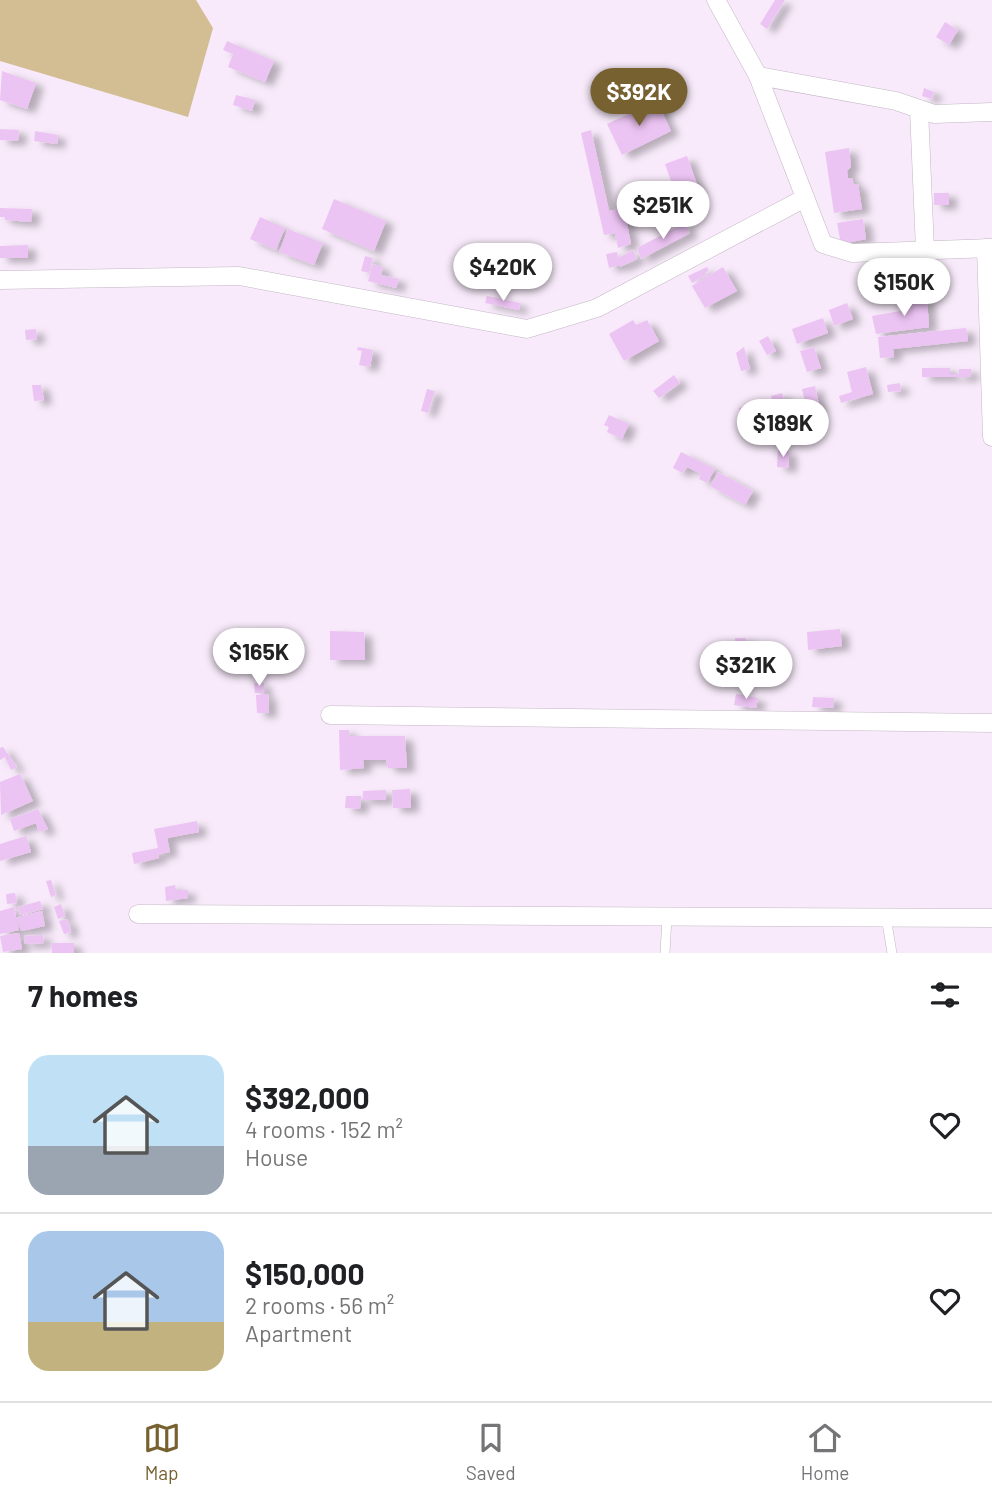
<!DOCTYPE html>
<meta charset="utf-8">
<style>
body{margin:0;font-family:Barlow,sans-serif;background:#f2f2f2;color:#202124;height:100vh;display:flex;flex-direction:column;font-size:26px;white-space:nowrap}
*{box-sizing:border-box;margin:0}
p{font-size:23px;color:#757577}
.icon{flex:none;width:38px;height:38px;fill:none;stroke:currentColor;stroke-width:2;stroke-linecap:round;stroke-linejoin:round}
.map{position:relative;height:953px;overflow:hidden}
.drawer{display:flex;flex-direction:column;background:#fff;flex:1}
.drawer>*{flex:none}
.price{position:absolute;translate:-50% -60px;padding:0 16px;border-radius:24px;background:#fff;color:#222;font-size:23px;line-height:46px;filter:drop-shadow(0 2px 4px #0008)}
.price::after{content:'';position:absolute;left:50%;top:42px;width:21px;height:16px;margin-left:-10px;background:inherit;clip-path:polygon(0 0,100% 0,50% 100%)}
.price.active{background:#776130;color:#fff}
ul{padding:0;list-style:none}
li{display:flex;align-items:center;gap:21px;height:175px;padding:0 28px}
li+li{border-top:2px solid #e0e0e0}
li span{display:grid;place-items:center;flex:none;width:196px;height:140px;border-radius:21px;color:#555}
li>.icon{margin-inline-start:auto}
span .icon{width:84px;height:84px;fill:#fffc;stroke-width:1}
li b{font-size:30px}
h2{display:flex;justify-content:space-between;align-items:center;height:84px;padding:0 28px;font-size:30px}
.tab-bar{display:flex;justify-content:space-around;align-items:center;height:98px;border-top:2px solid #e0e0e0;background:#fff;font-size:19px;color:#757577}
.tab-bar a{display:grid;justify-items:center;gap:4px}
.tab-bar .active{color:#776130}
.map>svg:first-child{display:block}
</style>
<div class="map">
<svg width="992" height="953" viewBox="0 0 992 953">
<defs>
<filter id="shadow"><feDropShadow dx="8" dy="4.5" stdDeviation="3.5" flood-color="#0004"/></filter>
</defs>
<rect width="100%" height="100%" fill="#f8eafa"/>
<path fill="#d3be94" d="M 0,0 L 196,0 L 213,28 L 188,117 L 0,61 Z"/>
<g fill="#ecc4f3" filter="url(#shadow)">
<path d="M 775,0 L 785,0 L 767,29 L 760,24 Z"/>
<path d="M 945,22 L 958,30 L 949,45 L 936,37 Z"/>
<path d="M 227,41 L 274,61 L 265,82 L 228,67 L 233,54 L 223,50 Z"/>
<path d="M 2,71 L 36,83 L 27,109 L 0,100 Z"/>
<path d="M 924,88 L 934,92 L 932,99 L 922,96 Z"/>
<path d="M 236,95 L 255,100 L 252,111 L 233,105 Z"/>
<path d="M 657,101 L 671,131 L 622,155 L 607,124 Z"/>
<path d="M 0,129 L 19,130 L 18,141 L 0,140 Z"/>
<path d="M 591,130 L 609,211 L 624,208 L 631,244 L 618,248 L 615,233 L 604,235 L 581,133 Z"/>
<path d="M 35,131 L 58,135 L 57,144 L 34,141 Z"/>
<path d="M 849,148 L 851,167 L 847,171 L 848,178 L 852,178 L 854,185 L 858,184 L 862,209 L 834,213 L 825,152 Z"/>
<path d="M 687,156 L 699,190 L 677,198 L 665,164 Z"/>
<rect x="934" y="193" width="15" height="12"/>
<path d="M 334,199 L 386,221 L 374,251 L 322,229 Z"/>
<path d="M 0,208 L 32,209 L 31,222 L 5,220 L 5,217 L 0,217 Z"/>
<path d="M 260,217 L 285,228 L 276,250 L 250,239 Z"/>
<path d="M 863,219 L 866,239 L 841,244 L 837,223 Z"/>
<path d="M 685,223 L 690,233 L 641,259 L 637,248 Z"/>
<path d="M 288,229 L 323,243 L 314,265 L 279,252 Z"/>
<path d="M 28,245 L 28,258 L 0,258 L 0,246 Z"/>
<path d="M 633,250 L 637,259 L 620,267 L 620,265 L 609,268 L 606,254 L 617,252 L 618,258 Z"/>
<path d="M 365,256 L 373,258 L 369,273 L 361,271 Z"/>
<path d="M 373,264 L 383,267 L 381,275 L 399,279 L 396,288 L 368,281 Z"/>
<path d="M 707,267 L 709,271 L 706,272 L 707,275 L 692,283 L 688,276 Z"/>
<path d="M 723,267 L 737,291 L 705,308 L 692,286 Z"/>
<path d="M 487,296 L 520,303 L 519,310 L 485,303 Z"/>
<path d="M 927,298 L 929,327 L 876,334 L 872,316 L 906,310 L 905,300 Z"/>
<path d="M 847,303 L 853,319 L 834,326 L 829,310 Z"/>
<path d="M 823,318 L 828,333 L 797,344 L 792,329 Z"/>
<path d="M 633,320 L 636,325 L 647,320 L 659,341 L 624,361 L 609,334 Z"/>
<path d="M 966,328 L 968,341 L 893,349 L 894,357 L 880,358 L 878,337 Z"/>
<path d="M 36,329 L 37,339 L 26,340 L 25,330 Z"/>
<path d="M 768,336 L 776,351 L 767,355 L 759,341 Z"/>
<path d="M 358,347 L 373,350 L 370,367 L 359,365 L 362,351 L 357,350 Z"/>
<path d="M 744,347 L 750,369 L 741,371 L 736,353 Z"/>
<path d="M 814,347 L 821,368 L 807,372 L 800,351 Z"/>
<path d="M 866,367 L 873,394 L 841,403 L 839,396 L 852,392 L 847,372 Z"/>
<path d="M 922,368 L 950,368 L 950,374 L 959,374 L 959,369 L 971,369 L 971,377 L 922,377 Z"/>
<path d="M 674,375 L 680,383 L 659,398 L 653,391 Z"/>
<path d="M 900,383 L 901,391 L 888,392 L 887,385 Z"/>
<path d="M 32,385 L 41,385 L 44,400 L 34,401 Z"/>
<path d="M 815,386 L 820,409 L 777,420 L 771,396 L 782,393 L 786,406 L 805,401 L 802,389 Z"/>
<path d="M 427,389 L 435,391 L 428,413 L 421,411 Z"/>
<path d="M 747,406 L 751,420 L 742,422 L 739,408 Z"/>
<path d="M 609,415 L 629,424 L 622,439 L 607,432 L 609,427 L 604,425 Z"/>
<path d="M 778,450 L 789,451 L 789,468 L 777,467 Z"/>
<path d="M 681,452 L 715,469 L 707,483 L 699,479 L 701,474 L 687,467 L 683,473 L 673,468 Z"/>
<path d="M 718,472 L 753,491 L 745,505 L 710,486 Z"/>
<path d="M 278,629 L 281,657 L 250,660 L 248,630 Z"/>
<path d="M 840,629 L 842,646 L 808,650 L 807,632 Z"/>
<path d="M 330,631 L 364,632 L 365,660 L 330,660 Z"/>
<path d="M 735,638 L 746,638 L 747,652 L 736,653 Z"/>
<path d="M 762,645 L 772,646 L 770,658 L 760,657 Z"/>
<path d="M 254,683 L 264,683 L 264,693 L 255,693 Z"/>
<path d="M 268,694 L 269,713 L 257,713 L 256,695 Z"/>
<path d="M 736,694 L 758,698 L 756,708 L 734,705 Z"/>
<path d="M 813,697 L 834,698 L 833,708 L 812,707 Z"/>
<path d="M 339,730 L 349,730 L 349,736 L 405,736 L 407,768 L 388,768 L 386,760 L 363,760 L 364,768 L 340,770 Z"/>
<path d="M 3,747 L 17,767 L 11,770 L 5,757 L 0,760 L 0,748 Z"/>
<path d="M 20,774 L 33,801 L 1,815 L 0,782 Z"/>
<path d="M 410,789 L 411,808 L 393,808 L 392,790 Z"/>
<path d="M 386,790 L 386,800 L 363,800 L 363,791 Z"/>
<path d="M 346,796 L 361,796 L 360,809 L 345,808 Z"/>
<path d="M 38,809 L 48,829 L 39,832 L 36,823 L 14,831 L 10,819 Z"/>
<path d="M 197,821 L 199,832 L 167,838 L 170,852 L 158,854 L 159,858 L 134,864 L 132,853 L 158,848 L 154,829 Z"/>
<path d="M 26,836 L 31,852 L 0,861 L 0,844 Z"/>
<path d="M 51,880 L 56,895 L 51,897 L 46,881 Z"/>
<path d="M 175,885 L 176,890 L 188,890 L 188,898 L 166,901 L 165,887 Z"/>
<path d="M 15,893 L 17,903 L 7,904 L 6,894 Z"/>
<path d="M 40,901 L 43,909 L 20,915 L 18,907 Z"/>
<path d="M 61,904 L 65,916 L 58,919 L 54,907 Z"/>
<path d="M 14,907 L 16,916 L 14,918 L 42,911 L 45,926 L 21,931 L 17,918 L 19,930 L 0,934 L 0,911 Z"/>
<path d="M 67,919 L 71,932 L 64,934 L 59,921 Z"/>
<path d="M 19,933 L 22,949 L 3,952 L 0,936 Z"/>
<path d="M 43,935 L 44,943 L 25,944 L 24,936 Z"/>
<rect x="52" y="943" width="22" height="10"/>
</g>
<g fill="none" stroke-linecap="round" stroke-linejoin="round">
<defs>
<g id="lane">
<path d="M 886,917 L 892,953"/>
<path d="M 665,953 L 667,917"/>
</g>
<g id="street">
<path d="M 716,0 L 758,76 L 823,244 L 852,253 L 992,248"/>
<path d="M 758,76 L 896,101 L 934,114 L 992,112"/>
<path d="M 919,109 L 925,250"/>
<path d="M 986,248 L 992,437"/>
<path d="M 0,280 L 239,276 L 527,329 L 597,308 L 805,198"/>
<path d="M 330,715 L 992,723"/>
<path d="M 138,914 L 992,918"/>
</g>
</defs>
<use href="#lane" stroke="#c3b6c5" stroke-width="10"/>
<use href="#street" stroke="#c3b6c5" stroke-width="19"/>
<use href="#lane" stroke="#fff" stroke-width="9"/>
<use href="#street" stroke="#fff" stroke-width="18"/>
</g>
</svg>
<b class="price active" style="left:639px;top:128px">$392K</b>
<b class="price" style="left:663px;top:241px">$251K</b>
<b class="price" style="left:503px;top:303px">$420K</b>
<b class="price" style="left:904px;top:318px">$150K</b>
<b class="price" style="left:783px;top:459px">$189K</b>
<b class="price" style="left:259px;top:688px">$165K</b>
<b class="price" style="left:746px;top:701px">$321K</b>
</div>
<section class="drawer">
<h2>7 homes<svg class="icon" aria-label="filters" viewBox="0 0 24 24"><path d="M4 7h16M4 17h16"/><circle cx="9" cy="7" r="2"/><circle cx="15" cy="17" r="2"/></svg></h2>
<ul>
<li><span style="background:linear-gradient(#bfe0f5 65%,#9aa5b1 0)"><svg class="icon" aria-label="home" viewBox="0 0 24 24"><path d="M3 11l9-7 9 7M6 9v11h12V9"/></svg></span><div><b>$392,000</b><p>4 rooms · 152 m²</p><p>House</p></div><svg class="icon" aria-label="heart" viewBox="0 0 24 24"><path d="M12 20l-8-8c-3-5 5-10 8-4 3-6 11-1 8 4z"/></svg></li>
<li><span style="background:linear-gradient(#a9c7e8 65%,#c2b280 0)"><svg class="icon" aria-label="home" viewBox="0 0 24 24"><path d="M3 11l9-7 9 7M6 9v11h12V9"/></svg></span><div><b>$150,000</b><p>2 rooms · 56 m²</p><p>Apartment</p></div><svg class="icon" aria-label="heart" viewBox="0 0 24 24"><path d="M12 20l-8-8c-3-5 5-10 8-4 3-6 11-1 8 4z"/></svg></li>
</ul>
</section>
<nav class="tab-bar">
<a class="active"><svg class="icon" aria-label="map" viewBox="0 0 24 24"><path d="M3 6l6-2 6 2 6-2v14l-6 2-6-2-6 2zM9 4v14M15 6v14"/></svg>Map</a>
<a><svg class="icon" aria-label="saved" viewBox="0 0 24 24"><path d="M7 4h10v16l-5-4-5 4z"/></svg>Saved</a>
<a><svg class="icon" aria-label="home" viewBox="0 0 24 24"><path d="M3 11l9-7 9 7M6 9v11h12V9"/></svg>Home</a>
</nav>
